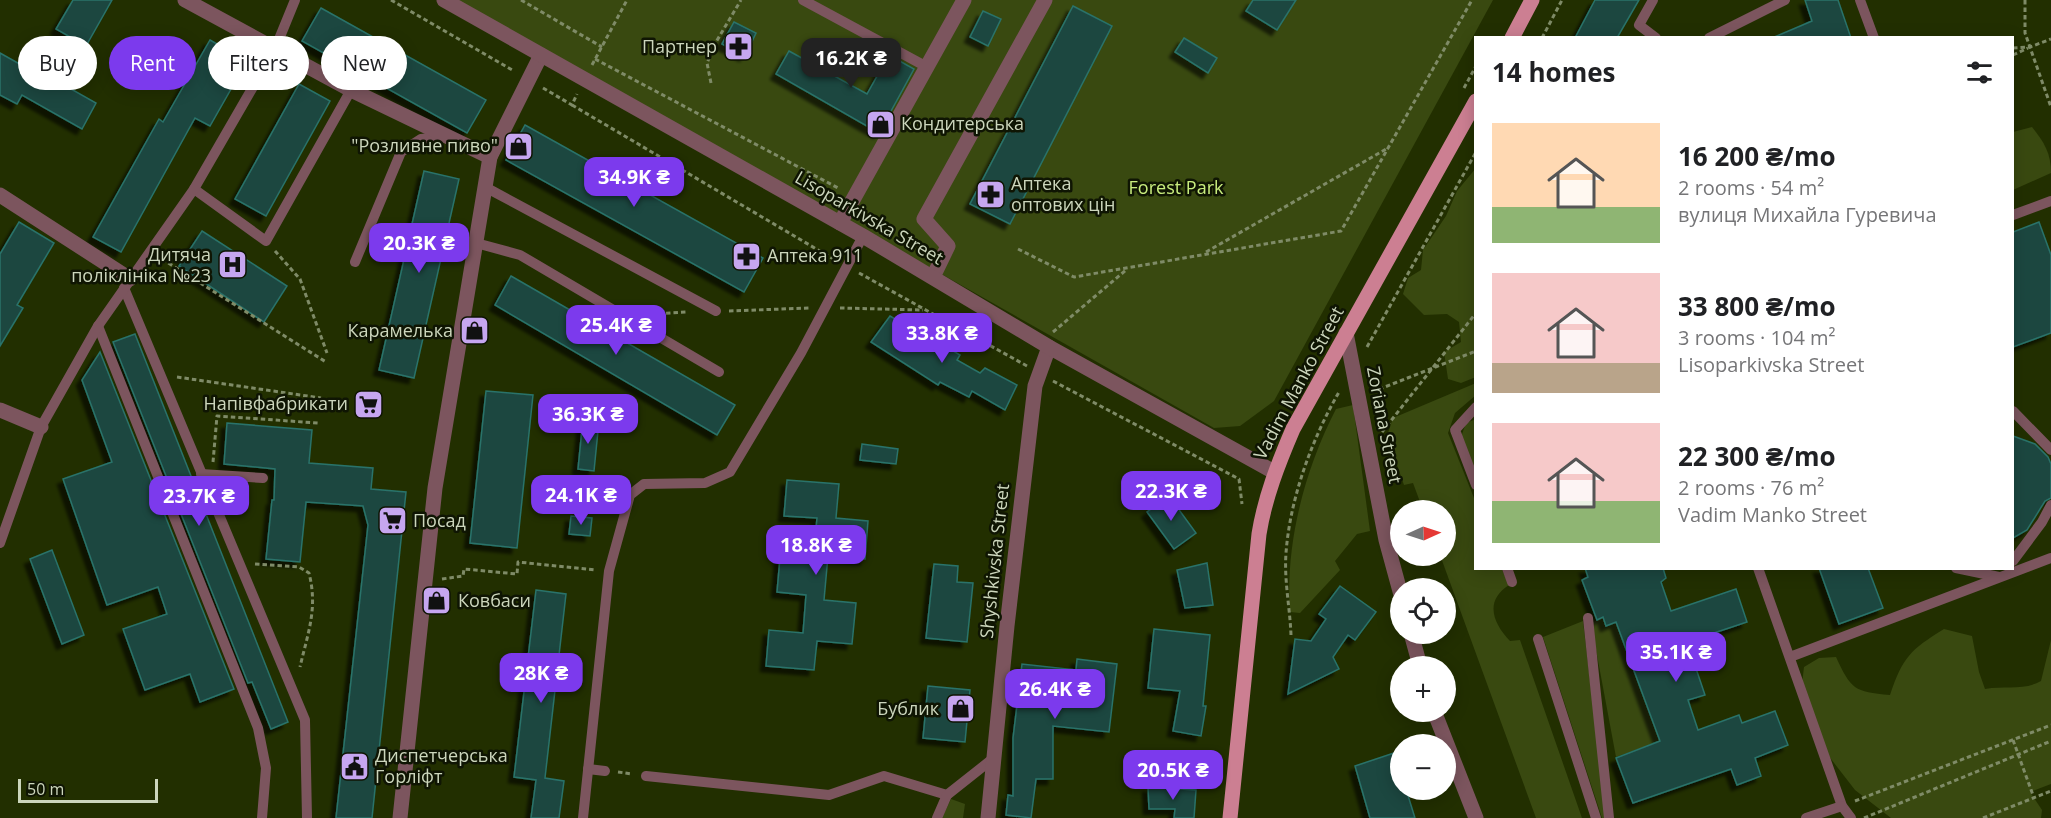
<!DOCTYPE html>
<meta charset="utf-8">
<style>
body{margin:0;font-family:"Open Sans",sans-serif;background:#f6f6f6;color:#202124;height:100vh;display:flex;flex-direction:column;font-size:22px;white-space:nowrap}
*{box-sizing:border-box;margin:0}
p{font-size:20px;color:#757577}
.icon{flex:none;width:33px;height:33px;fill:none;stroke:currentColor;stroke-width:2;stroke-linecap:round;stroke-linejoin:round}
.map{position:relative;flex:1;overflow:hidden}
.side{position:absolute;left:1474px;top:36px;width:540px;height:534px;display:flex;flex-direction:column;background:#fff;border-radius:0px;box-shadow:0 3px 15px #0003}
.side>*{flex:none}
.hud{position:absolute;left:18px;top:36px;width:570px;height:54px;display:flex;gap:12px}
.needle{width:39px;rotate:87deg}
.tools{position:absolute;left:1390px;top:500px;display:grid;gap:12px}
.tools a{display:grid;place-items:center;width:66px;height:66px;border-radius:50%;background:#fff;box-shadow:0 3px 15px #0003;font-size:30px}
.scale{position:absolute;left:18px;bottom:15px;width:140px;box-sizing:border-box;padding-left:6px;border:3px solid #ccd6bc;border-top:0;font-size:16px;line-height:21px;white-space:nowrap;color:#ccd6bc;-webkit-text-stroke:4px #0f1503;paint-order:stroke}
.price{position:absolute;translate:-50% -51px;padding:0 14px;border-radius:12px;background:#7c3aed;color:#fff;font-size:20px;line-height:39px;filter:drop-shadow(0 2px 3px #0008)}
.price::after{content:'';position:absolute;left:50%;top:36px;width:18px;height:14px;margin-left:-9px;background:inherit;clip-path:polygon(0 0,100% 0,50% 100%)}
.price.selected{background:#222;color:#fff}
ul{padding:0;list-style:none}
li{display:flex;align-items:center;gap:18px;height:150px;padding:0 18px}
li span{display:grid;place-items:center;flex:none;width:168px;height:120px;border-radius:0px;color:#555}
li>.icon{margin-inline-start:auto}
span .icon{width:72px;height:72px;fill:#fffc;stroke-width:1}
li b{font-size:26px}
h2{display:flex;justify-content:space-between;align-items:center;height:72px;padding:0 18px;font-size:26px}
.chip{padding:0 21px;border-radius:27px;background:#fff;box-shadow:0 3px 15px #0003;font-size:21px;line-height:54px}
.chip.selected{background:#7c3aed;color:#fff}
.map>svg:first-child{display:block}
</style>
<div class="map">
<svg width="2051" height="818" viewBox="0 0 2051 818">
<defs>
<filter id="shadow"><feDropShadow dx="-5.5" dy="5.5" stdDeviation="1.5" flood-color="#0009"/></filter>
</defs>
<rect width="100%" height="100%" fill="#222f00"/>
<g fill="#394910">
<path d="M 456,0 L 1493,0 L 1274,401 L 1240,426 L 1214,428 Z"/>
<path d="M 2032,127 C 2044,142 2051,153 2051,173 L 2013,190 L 2013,132 Z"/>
<path d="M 1476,168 L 1476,377 L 1461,383 L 1448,379 L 1444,352 L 1461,342 L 1459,322 L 1447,314 L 1424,315 L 1403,294 L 1408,278 L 1421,270 L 1423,250 L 1446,216 L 1457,191 Z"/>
<path d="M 1476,383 L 1476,395 L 1455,413 L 1448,433 L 1476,503 L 1476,568 L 1502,569 L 1509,585 C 1484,601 1493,623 1510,641 L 1520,640 L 1582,818 L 1536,818 L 1440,555 L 1446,555 L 1446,510 L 1423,510 L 1413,483 L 1404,485 L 1387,436 L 1393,418 Z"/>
<path d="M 1353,405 L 1370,531 L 1357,534 L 1335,561 L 1340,570 L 1300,613 L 1290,612 C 1285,543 1305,469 1336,409 Z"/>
<path d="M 1476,419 L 1476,476 L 1461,437 L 1466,423 Z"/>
<path d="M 1603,617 L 1606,626 L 1616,622 L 1660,741 L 1616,757 L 1591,623 Z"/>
<path d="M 1583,621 L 1606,818 L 1602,818 L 1543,637 Z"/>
<path d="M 1944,629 L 1972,636 L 1979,672 L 1985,689 C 2006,685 2023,691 2041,681 L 2051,640 L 2051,784 L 2030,792 L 2042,810 L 2041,818 L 1891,818 L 1855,790 L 1824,750 L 1802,684 L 1804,667 L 1819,658 L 1836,657 C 1851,689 1854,692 1890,695 C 1903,657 1910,650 1944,629 Z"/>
<path d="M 951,799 L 965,804 L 963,818 L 942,818 Z"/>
</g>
<g fill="#1f4741" stroke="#29736a" stroke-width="1.5" filter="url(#shadow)">
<path d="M 73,0 L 112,0 L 86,46 L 56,29 Z"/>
<path d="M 1253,0 L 1296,0 L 1277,30 L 1246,11 Z"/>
<path d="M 1595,0 L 1639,0 L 1617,38 L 1575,38 Z"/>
<path d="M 1805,0 L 1838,0 L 1851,38 L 1772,38 L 1812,21 Z"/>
<path d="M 1073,6 L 1112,26 L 1010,224 L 970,204 Z"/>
<path d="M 321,8 L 486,100 L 467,133 L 302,41 Z"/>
<path d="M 983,11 L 1001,19 L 988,46 L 970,37 Z"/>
<path d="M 734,22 L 756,33 L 745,56 L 722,44 Z"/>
<path d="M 1184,38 L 1217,58 L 1208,73 L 1175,52 Z"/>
<path d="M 210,40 L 247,61 L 210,126 L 195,118 L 121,252 L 93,237 L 159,119 L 163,122 Z"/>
<path d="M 789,51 L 867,94 L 889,55 L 914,69 L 879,133 L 776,74 Z"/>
<path d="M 0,53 L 32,71 L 34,68 L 96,103 L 82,129 L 22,95 L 17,104 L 0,95 Z"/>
<path d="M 299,84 L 330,101 L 266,216 L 235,199 Z"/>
<path d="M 525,125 L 763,258 L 744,292 L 506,160 Z"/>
<path d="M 424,171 L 459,179 L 414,378 L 379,370 Z"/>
<path d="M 19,222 L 54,243 L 17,305 L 23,308 L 0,346 L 0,254 Z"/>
<path d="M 2039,222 L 2051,255 L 2051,333 L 2013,347 L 2013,232 Z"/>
<path d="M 202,231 L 287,286 L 264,322 L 179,266 Z"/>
<path d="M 511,276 L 735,405 L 717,435 L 495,305 Z"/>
<path d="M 890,316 L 909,327 L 908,330 L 930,345 L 935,340 L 960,355 L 957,360 L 980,373 L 985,368 L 1017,385 L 1005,410 L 972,391 L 969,397 L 940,382 L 938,385 L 871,342 Z"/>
<path d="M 135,334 L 288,722 L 271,729 L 252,682 L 248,683 L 113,342 Z"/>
<path d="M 100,352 L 234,689 L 200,702 L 190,674 L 145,690 L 123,629 L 167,614 L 158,587 L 107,605 L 63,479 L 112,462 L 82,380 Z"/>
<path d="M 486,391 L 533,395 L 517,548 L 470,543 Z"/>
<path d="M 583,419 L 599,421 L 594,471 L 578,469 Z"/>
<path d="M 227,423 L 312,430 L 309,463 L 373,468 L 371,489 L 406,492 L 372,818 L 336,818 L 368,525 L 363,506 L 306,502 L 300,562 L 266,559 L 272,500 L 274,500 L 275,469 L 224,464 Z"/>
<path d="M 2013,436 L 2035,444 L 2048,457 L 2051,464 L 2051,498 L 2045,501 L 2027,530 L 2013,538 Z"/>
<path d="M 862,444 L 898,449 L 896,464 L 860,460 Z"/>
<path d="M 787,480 L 839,484 L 836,518 L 868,521 L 865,559 L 828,556 L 824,600 L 856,603 L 852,644 L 817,641 L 814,670 L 766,666 L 769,630 L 803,633 L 806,595 L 777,592 L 780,558 L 813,561 L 817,518 L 784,516 Z"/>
<path d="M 1169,496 L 1196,533 L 1174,549 L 1147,512 Z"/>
<path d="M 571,516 L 592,518 L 590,536 L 569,534 Z"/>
<path d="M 52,550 L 84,635 L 62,644 L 30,559 Z"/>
<path d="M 1207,563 L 1213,605 L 1185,608 L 1177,570 Z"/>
<path d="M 934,564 L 958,566 L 957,582 L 973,583 L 967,642 L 926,638 Z"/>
<path d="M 1585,568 L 1663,568 L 1666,578 L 1661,582 L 1671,611 L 1736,589 L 1747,622 L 1687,642 L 1705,695 L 1688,700 L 1698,730 L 1739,715 L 1742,723 L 1775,711 L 1788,745 L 1755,758 L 1761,776 L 1737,785 L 1731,769 L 1633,803 L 1616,758 L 1660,741 L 1616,622 L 1606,626 L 1603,617 L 1597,620 L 1582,580 L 1588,577 Z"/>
<path d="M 1819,568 L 1868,568 L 1883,608 L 1839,624 Z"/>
<path d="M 1340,586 L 1376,612 L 1355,640 L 1348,635 L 1333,657 L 1339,669 L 1288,694 L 1295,639 L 1311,641 L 1326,619 L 1319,614 Z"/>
<path d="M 536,590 L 566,594 L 545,778 L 564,781 L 559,818 L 531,818 L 536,780 L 514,777 Z"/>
<path d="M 1154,629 L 1210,635 L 1203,706 L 1206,706 L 1201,736 L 1173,731 L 1180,691 L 1148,688 Z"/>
<path d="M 1077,659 L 1117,664 L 1109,732 L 1053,726 L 1053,779 L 1036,779 L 1031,818 L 1006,815 L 1008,795 L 1013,796 L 1013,738 L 1022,664 L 1076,670 Z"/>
<path d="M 928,686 L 970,690 L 965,742 L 923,738 Z"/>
<path d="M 1394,753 L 1401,776 L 1401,789 L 1406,789 L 1415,818 L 1370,818 L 1355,766 Z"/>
<path d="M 1148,787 L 1196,790 L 1194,818 L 1174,818 L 1175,809 L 1149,809 Z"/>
</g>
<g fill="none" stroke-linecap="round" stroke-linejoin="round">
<g stroke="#7f8b67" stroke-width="3" stroke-dasharray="4.5 3" stroke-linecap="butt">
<path d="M 391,0 L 514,71"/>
<path d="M 521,0 L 602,47"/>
<path d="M 2025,0 L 2025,33 L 2051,107"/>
<path d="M 1542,38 L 1562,0"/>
<path d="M 2013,48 L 2030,47 L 2051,39"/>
<path d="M 2013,55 L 2028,48"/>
<path d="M 595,59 L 840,189"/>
<path d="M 592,65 L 627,0"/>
<path d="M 711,83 L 707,63 L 716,42 L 741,0"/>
<path d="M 543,88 L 572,105 L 577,94"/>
<path d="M 1464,88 L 1476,66"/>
<path d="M 572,105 L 835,260"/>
<path d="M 1018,249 L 1074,277 L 1341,231 L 1472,0"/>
<path d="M 275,251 L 300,279 L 327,353"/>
<path d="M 1206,252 L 1388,148"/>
<path d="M 162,259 L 326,362"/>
<path d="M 859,273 L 1027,366"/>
<path d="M 840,308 L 923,310"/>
<path d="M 729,311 L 809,308"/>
<path d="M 651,314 L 686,312"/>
<path d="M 1053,332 L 1126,270"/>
<path d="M 1367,347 L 1476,152"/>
<path d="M 177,377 L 321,398"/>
<path d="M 1053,381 L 1239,479 L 1242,504"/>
<path d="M 1372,392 L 1476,351"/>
<path d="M 1382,432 L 1476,313"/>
<path d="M 213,462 L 217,416 L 318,423"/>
<path d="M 255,564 L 299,567 L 309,573 C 318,609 308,632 300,667"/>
<path d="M 442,579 L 463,576 L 464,569 L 517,574 L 518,562 L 596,570"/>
<path d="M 1291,635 C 1290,608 1284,581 1286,553 C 1290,498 1312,439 1339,392"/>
<path d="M 2013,740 L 2034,798"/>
<path d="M 618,772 L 632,774"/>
<path d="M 1855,801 L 2051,725"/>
<path d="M 1864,818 L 2051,741"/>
<path d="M 1983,818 L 2051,791"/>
</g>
<g stroke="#7c555e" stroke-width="10">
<path d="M 803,0 L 927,67"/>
<path d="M 1653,0 L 1639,25 L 1656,38"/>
<path d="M 1860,0 L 1874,38"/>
<path d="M 1709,38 L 1785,0"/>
<path d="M 485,187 L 716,311"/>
<path d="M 194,189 L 266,241 L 351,90"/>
<path d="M 2013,215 L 2051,201"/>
<path d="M 476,243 L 520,255 L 719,372"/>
<path d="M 355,262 L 401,152 L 421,139 L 446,136"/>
<path d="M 124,288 L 305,720 L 307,818"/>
<path d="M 98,326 L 258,728 L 266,768 L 262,818"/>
<path d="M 1476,407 L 1455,430 L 1476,485"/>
<path d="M 2013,411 L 2051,450"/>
<path d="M 201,474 L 263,478"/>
<path d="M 0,543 L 41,427 L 98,326 L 194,189 L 275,49 L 295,0"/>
<path d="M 2013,561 L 2042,522 L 2051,505"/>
<path d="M 1507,568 L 1512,582"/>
<path d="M 1758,568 L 1842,806 L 1851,818"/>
<path d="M 1956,568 L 1999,577"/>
<path d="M 1588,618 L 1609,818"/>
<path d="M 1538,639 L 1596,818"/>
<path d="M 1790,657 L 2051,558"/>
<path d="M 588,769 L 605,771"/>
<path d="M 646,776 L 829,795 L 884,776 L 947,795"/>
<path d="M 583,818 L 609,571 L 630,495 L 644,484 L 705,483 L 730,472 L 801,353 L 863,236"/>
<path d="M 937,818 L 947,795 L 995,757"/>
<path d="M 1806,818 L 1842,806"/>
</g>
<g stroke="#7c555e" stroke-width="15">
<path d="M 185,0 L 351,90 L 490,157"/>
<path d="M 0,195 L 130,279"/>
<path d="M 840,223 L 964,0"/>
<path d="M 933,277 L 948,246 L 924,219 L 1045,0"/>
<path d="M 1346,333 L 1386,540 L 1401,595"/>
<path d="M 0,410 L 41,427"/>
<path d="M 1411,633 L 1420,666"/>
<path d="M 1434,711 L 1476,818"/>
<path d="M 400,818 L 435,488 L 490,157 L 541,55"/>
<path d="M 988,818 L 1007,626 L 1035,386 L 1049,347"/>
</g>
<path stroke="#7c555e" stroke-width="15" d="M 444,0 L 863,236 L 1049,347 L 1274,472"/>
<g stroke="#cc7f92" stroke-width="15">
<path d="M 1512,38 L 1532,0"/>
<path d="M 1230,818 L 1259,534 C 1265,497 1278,464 1293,429 L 1476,101"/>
</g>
</g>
<defs>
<symbol id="pharmacy-square" viewBox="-11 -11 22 22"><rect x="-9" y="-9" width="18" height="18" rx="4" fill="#c6a6f0" stroke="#0f1503"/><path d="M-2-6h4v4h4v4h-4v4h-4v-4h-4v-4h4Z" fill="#111"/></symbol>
<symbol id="shop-square" viewBox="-11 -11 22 22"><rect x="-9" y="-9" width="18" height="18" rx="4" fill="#c6a6f0" stroke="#0f1503"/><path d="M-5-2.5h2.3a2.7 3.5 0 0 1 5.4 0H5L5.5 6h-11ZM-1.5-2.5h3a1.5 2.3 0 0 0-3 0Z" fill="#111"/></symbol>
<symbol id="hospital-square" viewBox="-11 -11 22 22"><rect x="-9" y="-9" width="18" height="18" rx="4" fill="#c6a6f0" stroke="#0f1503"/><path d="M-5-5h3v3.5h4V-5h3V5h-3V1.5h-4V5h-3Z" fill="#111"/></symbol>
<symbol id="supermarket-square" viewBox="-11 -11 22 22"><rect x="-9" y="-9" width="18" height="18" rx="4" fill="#c6a6f0" stroke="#0f1503"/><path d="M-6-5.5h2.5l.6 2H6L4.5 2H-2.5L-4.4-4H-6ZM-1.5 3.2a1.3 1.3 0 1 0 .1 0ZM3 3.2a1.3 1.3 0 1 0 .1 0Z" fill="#111"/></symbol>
<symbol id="civic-square" viewBox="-11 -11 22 22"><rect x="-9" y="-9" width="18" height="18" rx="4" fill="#c6a6f0" stroke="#0f1503"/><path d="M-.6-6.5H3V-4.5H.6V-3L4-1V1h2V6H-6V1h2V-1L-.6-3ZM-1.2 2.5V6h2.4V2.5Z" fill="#111"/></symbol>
</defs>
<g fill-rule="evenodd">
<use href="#pharmacy-square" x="722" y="30" width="33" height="33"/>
<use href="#shop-square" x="864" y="108" width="33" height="33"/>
<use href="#shop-square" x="502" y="130" width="33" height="33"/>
<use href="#pharmacy-square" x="974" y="178" width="33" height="33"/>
<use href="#pharmacy-square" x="730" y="240" width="33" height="33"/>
<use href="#hospital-square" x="216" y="248" width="33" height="33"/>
<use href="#shop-square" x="458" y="314" width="33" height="33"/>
<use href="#supermarket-square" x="352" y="388" width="33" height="33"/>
<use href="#supermarket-square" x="376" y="504" width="33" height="33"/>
<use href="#shop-square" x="420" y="584" width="33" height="33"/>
<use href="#shop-square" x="944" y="692" width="33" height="33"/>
<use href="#civic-square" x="338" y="750" width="33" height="33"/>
</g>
<g text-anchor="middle" stroke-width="5" stroke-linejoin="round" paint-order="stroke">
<g font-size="18" fill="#ccd6bc" stroke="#0f1503" text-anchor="end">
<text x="717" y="53">Партнер</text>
<text x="901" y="130" text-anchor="start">Кондитерська</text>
<text x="498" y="152">"Розливне пиво"</text>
<text x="1011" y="190" text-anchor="start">Аптека<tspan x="1011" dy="21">оптових цін</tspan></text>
<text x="211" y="261">Дитяча<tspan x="211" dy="21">поліклініка №23</tspan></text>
<text x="767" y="262" text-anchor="start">Аптека 911</text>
<text x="453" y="337">Карамелька</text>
<text x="348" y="410">Напівфабрикати</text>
<text x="413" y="527" text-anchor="start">Посад</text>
<text x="458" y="607" text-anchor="start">Ковбаси</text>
<text x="939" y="715">Бублик</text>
<text x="375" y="762" text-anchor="start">Диспетчерська<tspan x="375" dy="21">Горліфт</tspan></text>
</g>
<g font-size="18" fill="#c9ee7e" stroke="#0f1503">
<text x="1176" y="194">Forest Park</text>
</g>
<g font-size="18" fill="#ccd6bc" stroke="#0f1503">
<text transform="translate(869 218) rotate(30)" y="6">Lisoparkivska Street</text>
<text transform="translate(1299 383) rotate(-62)" y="6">Vadim Manko Street</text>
<text transform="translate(1384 425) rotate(79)" y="6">Zoriana Street</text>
<text transform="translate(995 561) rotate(-84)" y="6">Shyshkivska Street</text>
</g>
</g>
</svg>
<div class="tools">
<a><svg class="needle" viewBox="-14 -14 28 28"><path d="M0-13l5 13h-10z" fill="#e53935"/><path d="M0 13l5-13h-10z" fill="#757577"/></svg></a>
<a><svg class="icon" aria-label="locate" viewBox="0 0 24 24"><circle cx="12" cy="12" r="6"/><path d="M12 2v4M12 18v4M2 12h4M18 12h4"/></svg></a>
<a>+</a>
<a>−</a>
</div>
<div class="scale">50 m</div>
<b class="price selected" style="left:851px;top:89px">16.2K ₴</b>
<b class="price" style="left:634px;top:208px">34.9K ₴</b>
<b class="price" style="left:419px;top:274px">20.3K ₴</b>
<b class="price" style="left:616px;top:356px">25.4K ₴</b>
<b class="price" style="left:942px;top:364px">33.8K ₴</b>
<b class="price" style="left:588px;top:445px">36.3K ₴</b>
<b class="price" style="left:1171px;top:522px">22.3K ₴</b>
<b class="price" style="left:581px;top:526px">24.1K ₴</b>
<b class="price" style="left:199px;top:527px">23.7K ₴</b>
<b class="price" style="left:816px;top:576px">18.8K ₴</b>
<b class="price" style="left:1676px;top:683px">35.1K ₴</b>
<b class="price" style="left:541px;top:704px">28K ₴</b>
<b class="price" style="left:1055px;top:720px">26.4K ₴</b>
<b class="price" style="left:1173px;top:801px">20.5K ₴</b>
<div class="hud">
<a class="chip">Buy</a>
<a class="chip selected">Rent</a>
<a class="chip">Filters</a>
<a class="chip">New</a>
</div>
<section class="side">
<h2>14 homes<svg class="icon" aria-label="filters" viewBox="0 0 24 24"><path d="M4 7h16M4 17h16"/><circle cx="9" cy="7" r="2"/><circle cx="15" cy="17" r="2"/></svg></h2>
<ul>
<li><span style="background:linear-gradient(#ffd9b3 70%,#8fb573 0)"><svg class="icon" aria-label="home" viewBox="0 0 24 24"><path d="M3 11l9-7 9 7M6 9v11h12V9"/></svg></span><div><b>16 200 ₴/mo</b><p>2 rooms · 54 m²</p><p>вулиця Михайла Гуревича</p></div></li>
<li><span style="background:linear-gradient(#f6c9c9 75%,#b9a48a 0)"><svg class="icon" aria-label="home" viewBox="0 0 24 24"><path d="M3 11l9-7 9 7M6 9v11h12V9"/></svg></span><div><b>33 800 ₴/mo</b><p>3 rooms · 104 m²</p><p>Lisoparkivska Street</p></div></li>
<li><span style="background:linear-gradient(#f6c9c9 65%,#8fb573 0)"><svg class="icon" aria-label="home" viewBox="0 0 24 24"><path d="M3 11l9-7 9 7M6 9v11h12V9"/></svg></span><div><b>22 300 ₴/mo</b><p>2 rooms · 76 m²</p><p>Vadim Manko Street</p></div></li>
</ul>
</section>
</div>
